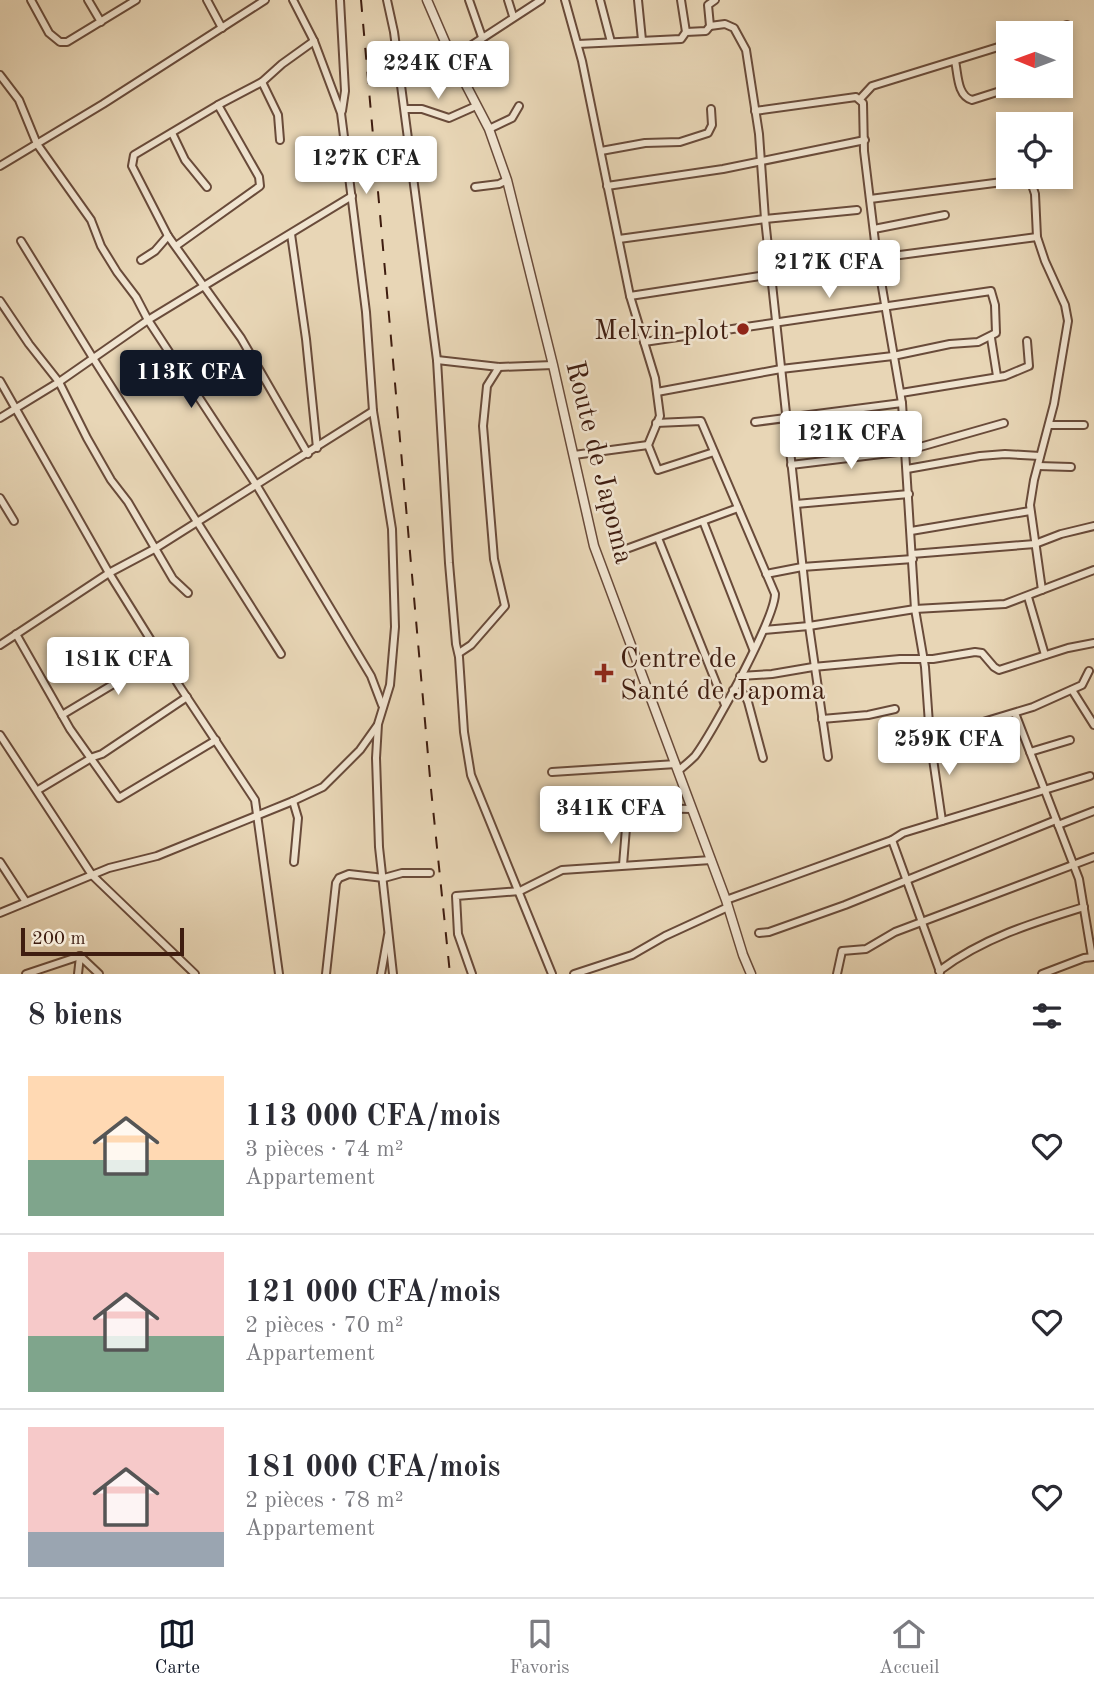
<!DOCTYPE html>
<html lang="fr">
<meta charset="utf-8">
<style>
body{margin:0;font-family:"Old Standard TT",serif;background:#f7f7f7;color:#2b2b33;height:100vh;display:flex;flex-direction:column;font-size:26px;white-space:nowrap}
*{box-sizing:border-box;margin:0}
p{font-size:23px;color:#7c7c81}
.icon{flex:none;width:38px;height:38px;fill:none;stroke:currentColor;stroke-width:2;stroke-linecap:round;stroke-linejoin:round}
.map{position:relative;height:974px;overflow:hidden}
.sheet{display:flex;flex-direction:column;background:#fff;flex:1}
.sheet>*{flex:none}
.needle{width:46px;rotate:271deg}
.controls{position:absolute;left:996px;top:21px;display:grid;gap:14px}
.controls a{display:grid;place-items:center;width:77px;height:77px;border-radius:0px;background:#fff;box-shadow:0 4px 10px #0003;font-size:35px}
.scale{position:absolute;left:21px;bottom:18px;width:163px;box-sizing:border-box;padding-left:7px;border:4px solid #3f1d10;border-top:0;font-size:19px;line-height:24px;white-space:nowrap;color:#3f1d10;-webkit-text-stroke:5px #f0e4d0;paint-order:stroke}
.price{position:absolute;translate:-50% -60px;padding:0 16px;border-radius:7px;background:#fff;color:#222;font-size:23px;line-height:46px;filter:drop-shadow(0 2px 4px #0008)}
.price::after{content:'';position:absolute;left:50%;top:42px;width:21px;height:16px;margin-left:-10px;background:inherit;clip-path:polygon(0 0,100% 0,50% 100%)}
.price.current{background:#111827;color:#fff}
ul{padding:0;list-style:none}
li{display:flex;align-items:center;gap:21px;height:175px;padding:0 28px}
li+li{border-top:2px solid #e1e1e2}
li span{display:grid;place-items:center;flex:none;width:196px;height:140px;border-radius:0px;color:#555}
li>.icon{margin-inline-start:auto}
span .icon{width:84px;height:84px;fill:#fffc;stroke-width:1}
li b{font-size:30px}
h2{display:flex;justify-content:space-between;align-items:center;height:84px;padding:0 28px;font-size:30px}
.menu{display:flex;justify-content:space-around;align-items:center;height:98px;border-top:2px solid #e1e1e2;background:#fff;font-size:19px;color:#7c7c81}
.menu a{display:grid;justify-items:center;gap:4px}
.menu .current{color:#111827}
.map>svg:first-child{display:block}
</style>
<div class="map">
<svg width="1094" height="974" viewBox="0 0 1094 974">
<rect width="100%" height="100%" fill="#e8d6b6"/>
<filter id="stains"><feTurbulence type="fractalNoise" baseFrequency=".00286" numOctaves="4"/><feColorMatrix values="0 0 0 0 .2 0 0 0 0 .09 0 0 0 0 .02 0 0 0 .5 -.17"/></filter>
<radialGradient id="worn" r=".72"><stop offset=".6" stop-color="#630" stop-opacity="0"/><stop offset="1" stop-color="#630" stop-opacity=".3"/></radialGradient>
<g fill="none" stroke-linecap="round" stroke-linejoin="round">
<defs>
<g id="minor">
<path d="M 31,0 L 49,33 L 60,42 L 67,42 L 136,0"/>
<path d="M 88,0 L 101,22"/>
<path d="M 207,0 L 222,28"/>
<path d="M 293,0 L 314,41 L 341,113 L 366,312 L 373,411 L 392,529 L 395,627 L 390,685 L 378,724 L 376,758 L 379,847 L 393,974"/>
<path d="M 340,0 L 345,91 L 342,111"/>
<path d="M 387,0 L 394,32 L 437,360 L 449,563 L 456,644 L 459,657 L 464,732 L 471,775 L 552,974"/>
<path d="M 469,0 L 482,37"/>
<path d="M 508,0 L 513,16"/>
<path d="M 565,0 L 582,61 L 630,296 L 655,378 L 660,416 L 648,445 L 658,470 L 714,452"/>
<path d="M 600,0 L 611,42"/>
<path d="M 638,0 L 642,40"/>
<path d="M 681,0 L 686,32"/>
<path d="M 710,26 L 725,24 L 734,28 L 746,50 L 759,134 L 765,219 L 809,626 L 828,757"/>
<path d="M 1042,33 L 1067,25"/>
<path d="M 578,44 L 681,39 L 686,32 L 706,31 L 710,26 L 708,5 L 715,0"/>
<path d="M 452,58 L 541,0"/>
<path d="M 955,61 C 958,74 957,96 972,100 L 1016,86"/>
<path d="M 0,75 L 19,100 L 37,144 L 91,220 L 101,246 L 117,272 L 136,297 L 148,320 L 257,486 L 371,676 L 382,705"/>
<path d="M 262,82 L 278,115 L 280,140"/>
<path d="M 860,99 L 872,86 L 1008,44"/>
<path d="M 405,109 L 422,109 L 449,118 L 476,106"/>
<path d="M 755,111 L 856,97 L 863,103 L 864,151 L 877,258 L 902,403 L 915,609 L 925,667 L 930,738 L 942,821"/>
<path d="M 489,129 L 512,118 L 519,106"/>
<path d="M 172,133 L 185,160 L 207,187"/>
<path d="M 601,151 L 645,143 L 680,142 L 708,133 L 712,125 L 711,109"/>
<path d="M 0,166 L 103,104 L 265,0"/>
<path d="M 607,186 L 723,169 L 865,140"/>
<path d="M 475,187 L 499,184 L 507,180"/>
<path d="M 870,199 L 1010,181 L 1028,182 L 1032,185 L 1035,194 L 1037,237 L 1045,261 L 1065,305 L 1068,321 L 1054,404 L 1034,480 L 1030,505 L 1042,590"/>
<path d="M 874,229 L 945,215"/>
<path d="M 291,234 L 306,339 L 317,448"/>
<path d="M 619,239 L 765,219 L 857,210"/>
<path d="M 21,241 L 93,358 L 281,654"/>
<path d="M 176,246 L 260,186 L 259,177 L 218,105"/>
<path d="M 900,255 L 1037,237"/>
<path d="M 141,260 L 155,251 L 168,236"/>
<path d="M 630,296 L 877,258"/>
<path d="M 0,301 L 29,344 L 59,382 L 87,438 L 111,480 L 128,502 L 173,579 L 188,593"/>
<path d="M 991,338 L 997,376"/>
<path d="M 644,342 L 991,291 L 995,305 L 996,333 L 978,342 L 950,344 L 893,356 L 781,369 L 657,392"/>
<path d="M 437,360 L 499,367 L 553,365"/>
<path d="M 0,381 L 109,573 L 180,687 L 255,800 L 279,974"/>
<path d="M 901,393 L 1005,376 L 1029,366 L 1027,341"/>
<path d="M 0,418 L 59,382 L 148,320 L 352,196"/>
<path d="M 755,422 L 902,403"/>
<path d="M 656,423 L 701,421 L 775,594 C 775,618 712,734 695,756 C 690,761 684,766 678,771"/>
<path d="M 1049,425 L 1084,425"/>
<path d="M 308,454 L 241,338 L 168,236 L 132,166 L 134,155 L 218,105 L 262,82 L 282,64 L 314,41"/>
<path d="M 574,455 L 648,445"/>
<path d="M 791,465 L 906,451 L 1004,423"/>
<path d="M 1038,466 L 1071,467"/>
<path d="M 907,469 L 980,456 L 1005,454 L 1040,456"/>
<path d="M 0,498 L 14,521"/>
<path d="M 796,504 L 909,494"/>
<path d="M 703,521 L 753,649"/>
<path d="M 911,531 L 1030,511"/>
<path d="M 658,538 L 725,705"/>
<path d="M 618,552 L 738,508"/>
<path d="M 912,554 L 1035,544 L 1061,534 L 1094,526"/>
<path d="M 766,574 L 802,567 L 913,559"/>
<path d="M 1028,597 L 1045,655"/>
<path d="M 764,630 L 809,626 L 915,609 L 1005,604 L 1094,570"/>
<path d="M 16,634 L 70,729 L 119,798 L 216,740"/>
<path d="M 0,645 L 109,573 L 156,548 L 373,411"/>
<path d="M 459,653 L 471,645 L 505,606 L 494,559 L 483,426 L 487,386 L 499,367"/>
<path d="M 740,676 L 772,674 L 813,667 L 900,659 L 933,659 L 975,652 L 982,653 L 994,667 L 999,670 L 1068,648 L 1094,643"/>
<path d="M 733,690 L 745,695 L 748,702 L 763,758"/>
<path d="M 1072,690 L 1094,725"/>
<path d="M 1015,713 L 1079,879 L 1092,957"/>
<path d="M 62,715 L 117,682 L 163,659"/>
<path d="M 822,719 L 868,715 L 895,709"/>
<path d="M 0,735 L 92,875 L 195,974"/>
<path d="M 930,738 L 1033,707 L 1082,685 L 1089,671"/>
<path d="M 1030,752 L 1070,740"/>
<path d="M 552,772 L 676,764"/>
<path d="M 38,790 L 93,757 L 102,754 L 187,697"/>
<path d="M 293,801 L 298,818 L 294,862"/>
<path d="M 557,811 L 641,808 L 692,809"/>
<path d="M 1058,825 L 1094,811"/>
<path d="M 892,840 L 940,972"/>
<path d="M 0,862 L 26,902"/>
<path d="M 623,865 L 626,828"/>
<path d="M 726,900 L 892,840 L 903,833 L 1090,776"/>
<path d="M 0,913 L 109,868 L 157,856 L 293,801 L 323,787 L 360,750 L 377,726"/>
<path d="M 759,933 L 769,932 L 845,905 L 1056,820"/>
<path d="M 939,971 C 983,938 1032,923 1084,907"/>
<path d="M 26,974 L 80,956 L 99,974"/>
<path d="M 78,974 L 80,956"/>
<path d="M 326,974 L 336,883 L 339,878 L 349,874 L 384,878 L 402,873 L 430,873"/>
<path d="M 381,974 L 388,935"/>
<path d="M 472,974 L 458,934 L 456,896 L 520,891 L 562,870 L 711,860"/>
<path d="M 574,974 L 632,955 L 665,936 L 728,907"/>
<path d="M 837,974 L 842,951 L 866,949 L 895,932 L 1094,857"/>
<path d="M 1042,974 L 1084,958 L 1094,957"/>
</g>
<path id="tertiary" d="M 427,0 L 452,58 L 489,129 L 507,180 L 553,365 L 594,546 L 726,900 L 743,955 L 751,974"/>
</defs>
<use href="#minor" stroke="#694b3a" stroke-width="10"/>
<use href="#tertiary" stroke="#694b3a" stroke-width="11"/>
<use href="#minor" stroke="#f0e4d0" stroke-width="6"/>
<use href="#tertiary" stroke="#f0e4d0" stroke-width="8"/>
<path stroke="#3f1d10" stroke-width="2" stroke-dasharray="12 12" stroke-linecap="butt" d="M 361,0 L 431,789 L 450,974"/>
</g>
<g fill="#8f2418" stroke="#f0e4d0" stroke-width="2.5">
<circle cx="743" cy="329" r="7"/>
<path d="M600.5 662.5h7v7h7v7h-7v7h-7v-7h-7v-7h7z"/>
</g>
<g text-anchor="middle" stroke-width="5" stroke-linejoin="round" paint-order="stroke">
<g font-size="28" fill="#3f1d10" stroke="#f0e4d0" text-anchor="end">
<text x="729" y="339">Melvin plot</text>
<text x="620" y="667" text-anchor="start">Centre de<tspan x="620" dy="32">Santé de Japoma</tspan></text>
</g>
<g font-size="28" fill="#3f1d10" stroke="#f0e4d0">
<text transform="translate(601 462) rotate(76)" y="10">Route de Japoma</text>
</g>
</g>
<rect width="100%" height="100%" filter="url(#stains)"/>
<rect width="100%" height="100%" fill="url(#worn)"/>
</svg>
<div class="controls">
<a><svg class="needle" viewBox="-14 -14 28 28"><path d="M0-13l5 13h-10z" fill="#e53935"/><path d="M0 13l5-13h-10z" fill="#7c7c81"/></svg></a>
<a><svg class="icon" aria-label="locate" viewBox="0 0 24 24"><circle cx="12" cy="12" r="6"/><path d="M12 2v4M12 18v4M2 12h4M18 12h4"/></svg></a>
</div>
<div class="scale">200 m</div>
<b class="price" style="left:438px;top:101px">224K CFA</b>
<b class="price" style="left:366px;top:196px">127K CFA</b>
<b class="price" style="left:829px;top:300px">217K CFA</b>
<b class="price current" style="left:191px;top:410px">113K CFA</b>
<b class="price" style="left:851px;top:471px">121K CFA</b>
<b class="price" style="left:118px;top:697px">181K CFA</b>
<b class="price" style="left:949px;top:777px">259K CFA</b>
<b class="price" style="left:611px;top:846px">341K CFA</b>
</div>
<section class="sheet">
<h2>8 biens<svg class="icon" aria-label="filters" viewBox="0 0 24 24"><path d="M4 7h16M4 17h16"/><circle cx="9" cy="7" r="2"/><circle cx="15" cy="17" r="2"/></svg></h2>
<ul>
<li><span style="background:linear-gradient(#ffd9b3 60%,#7fa58c 0)"><svg class="icon" aria-label="home" viewBox="0 0 24 24"><path d="M3 11l9-7 9 7M6 9v11h12V9"/></svg></span><div><b>113 000 CFA/mois</b><p>3 pièces · 74 m²</p><p>Appartement</p></div><svg class="icon" aria-label="heart" viewBox="0 0 24 24"><path d="M12 20l-8-8c-3-5 5-10 8-4 3-6 11-1 8 4z"/></svg></li>
<li><span style="background:linear-gradient(#f6c9c9 60%,#7fa58c 0)"><svg class="icon" aria-label="home" viewBox="0 0 24 24"><path d="M3 11l9-7 9 7M6 9v11h12V9"/></svg></span><div><b>121 000 CFA/mois</b><p>2 pièces · 70 m²</p><p>Appartement</p></div><svg class="icon" aria-label="heart" viewBox="0 0 24 24"><path d="M12 20l-8-8c-3-5 5-10 8-4 3-6 11-1 8 4z"/></svg></li>
<li><span style="background:linear-gradient(#f6c9c9 75%,#9aa5b1 0)"><svg class="icon" aria-label="home" viewBox="0 0 24 24"><path d="M3 11l9-7 9 7M6 9v11h12V9"/></svg></span><div><b>181 000 CFA/mois</b><p>2 pièces · 78 m²</p><p>Appartement</p></div><svg class="icon" aria-label="heart" viewBox="0 0 24 24"><path d="M12 20l-8-8c-3-5 5-10 8-4 3-6 11-1 8 4z"/></svg></li>
</ul>
</section>
<nav class="menu">
<a class="current"><svg class="icon" aria-label="map" viewBox="0 0 24 24"><path d="M3 6l6-2 6 2 6-2v14l-6 2-6-2-6 2zM9 4v14M15 6v14"/></svg>Carte</a>
<a><svg class="icon" aria-label="saved" viewBox="0 0 24 24"><path d="M7 4h10v16l-5-4-5 4z"/></svg>Favoris</a>
<a><svg class="icon" aria-label="home" viewBox="0 0 24 24"><path d="M3 11l9-7 9 7M6 9v11h12V9"/></svg>Accueil</a>
</nav>
